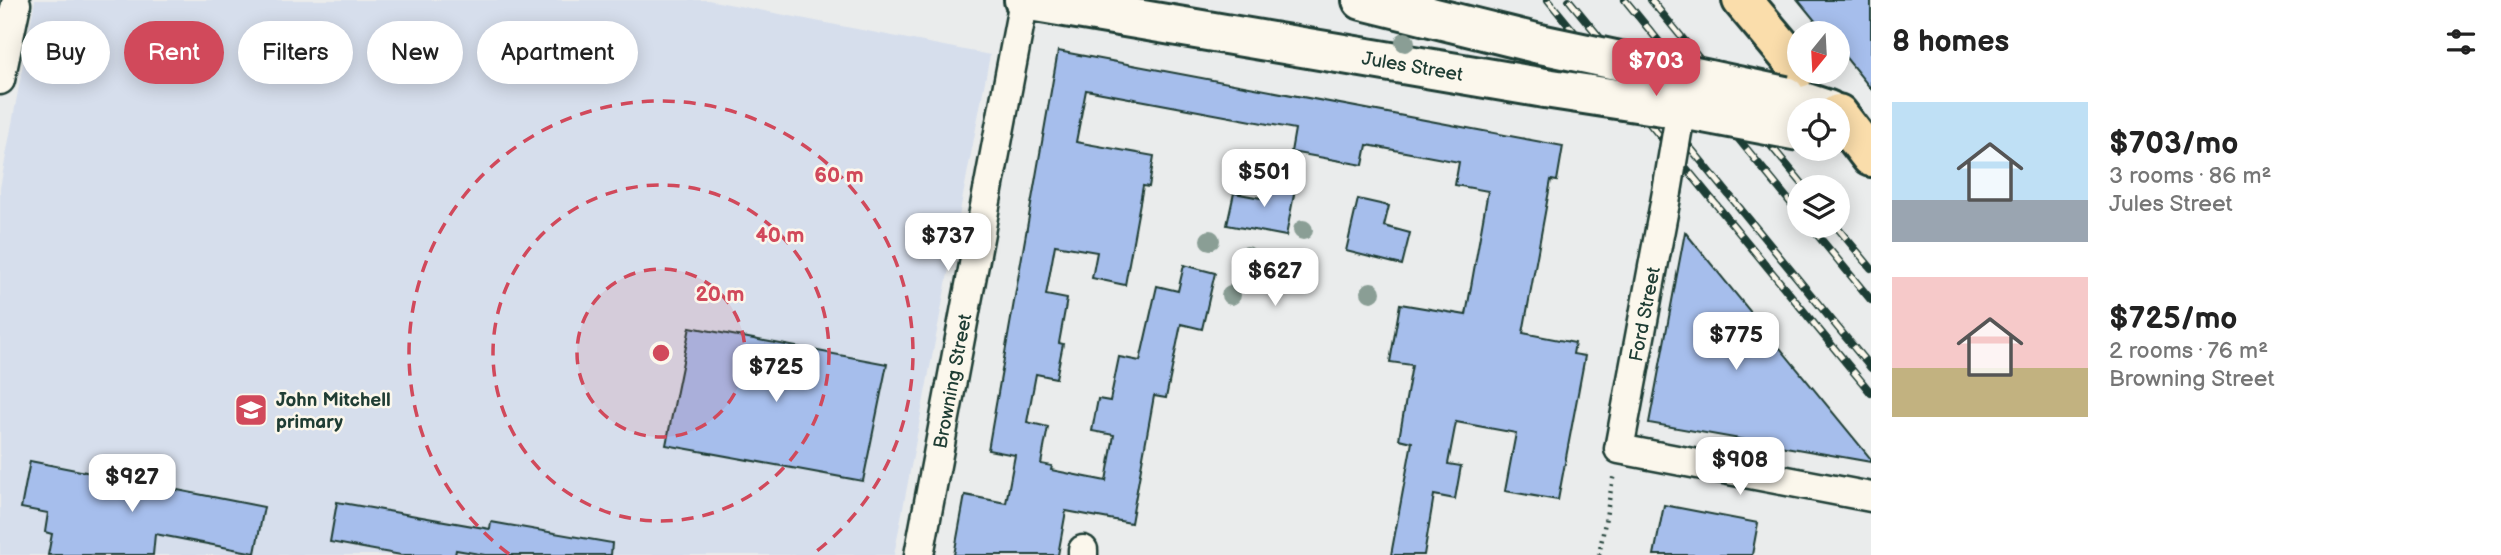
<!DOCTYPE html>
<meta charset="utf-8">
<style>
body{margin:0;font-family:"Balsamiq Sans",sans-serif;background:#f2f2f2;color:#222;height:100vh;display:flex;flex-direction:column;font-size:26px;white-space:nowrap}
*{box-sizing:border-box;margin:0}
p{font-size:23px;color:#767676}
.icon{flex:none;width:38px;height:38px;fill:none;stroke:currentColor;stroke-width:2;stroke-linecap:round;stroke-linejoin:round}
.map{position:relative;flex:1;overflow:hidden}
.side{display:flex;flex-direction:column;background:#fff;width:630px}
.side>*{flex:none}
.top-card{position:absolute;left:21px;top:21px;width:665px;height:63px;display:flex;gap:14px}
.needle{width:46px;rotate:198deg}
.fabs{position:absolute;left:1787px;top:21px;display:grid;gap:14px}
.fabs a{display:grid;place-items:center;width:63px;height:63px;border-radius:50%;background:#fff;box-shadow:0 4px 18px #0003;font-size:35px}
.price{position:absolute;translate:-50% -60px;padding:0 16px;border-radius:14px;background:#fff;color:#222;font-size:23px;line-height:46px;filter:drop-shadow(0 2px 4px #0008)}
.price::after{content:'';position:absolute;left:50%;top:42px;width:21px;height:16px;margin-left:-10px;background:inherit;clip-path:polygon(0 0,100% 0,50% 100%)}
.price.on{background:#d1495b;color:#fff}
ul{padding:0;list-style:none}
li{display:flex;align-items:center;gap:21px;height:175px;padding:0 21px}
li span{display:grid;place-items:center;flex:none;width:196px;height:140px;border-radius:0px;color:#555}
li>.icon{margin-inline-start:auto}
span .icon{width:84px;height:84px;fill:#fffc;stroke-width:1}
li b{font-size:30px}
h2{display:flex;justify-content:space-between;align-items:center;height:84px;padding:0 21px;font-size:30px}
.chip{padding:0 24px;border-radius:32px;background:#fff;box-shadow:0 4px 18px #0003;font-size:24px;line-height:63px}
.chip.on{background:#d1495b;color:#fff}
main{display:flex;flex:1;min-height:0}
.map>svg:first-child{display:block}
</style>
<main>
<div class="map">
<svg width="1871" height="555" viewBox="0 0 1871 555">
<rect width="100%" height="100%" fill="#eaecec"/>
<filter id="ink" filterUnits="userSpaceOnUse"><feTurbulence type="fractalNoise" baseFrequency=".0143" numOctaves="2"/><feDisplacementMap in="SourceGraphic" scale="14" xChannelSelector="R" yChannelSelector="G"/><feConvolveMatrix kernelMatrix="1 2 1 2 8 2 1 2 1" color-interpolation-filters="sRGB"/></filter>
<g filter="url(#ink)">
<path fill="#d6deec" d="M 35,0 L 708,0 L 990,55 L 894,555 L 0,555 L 0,188 Z"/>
<g fill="#a6beec" stroke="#1f3d34" stroke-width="2">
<path d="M 1798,0 L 1871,0 L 1871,89 L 1838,48 L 1838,33 L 1825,33 Z"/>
<path d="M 1058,51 L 1563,146 L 1557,181 L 1551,180 L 1523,333 L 1575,343 L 1573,354 L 1585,356 L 1558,500 L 1505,491 L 1516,433 L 1456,422 L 1448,464 L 1461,466 L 1455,499 L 1434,495 L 1424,555 L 1391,555 L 1412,442 L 1399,439 L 1412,365 L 1390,362 L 1400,304 L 1466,315 L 1488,191 L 1455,185 L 1459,162 L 1367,145 L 1363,165 L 1291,152 L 1295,129 L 1086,90 L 1076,142 L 1154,156 L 1149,187 L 1143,186 L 1125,285 L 1092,278 L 1097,252 L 1055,245 L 1046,295 L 1067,299 L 1059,343 L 1063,344 L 1056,378 L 1036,374 L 1027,422 L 1048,427 L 1041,464 L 1052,466 L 1051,470 L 1106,481 L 1114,435 L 1092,431 L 1098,399 L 1110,401 L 1119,357 L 1140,361 L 1157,286 L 1178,291 L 1184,265 L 1215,273 L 1202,329 L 1181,324 L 1166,398 L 1154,396 L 1131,523 L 1066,511 L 1058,555 L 954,555 L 965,495 L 1006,503 L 1015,455 L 988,450 Z"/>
<path d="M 1264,178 L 1296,184 L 1286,236 L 1227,225 L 1234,193 L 1261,198 Z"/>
<path d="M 1358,199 L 1389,206 L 1384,226 L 1410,233 L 1402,265 L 1346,251 Z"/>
<path d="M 1685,232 L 1871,459 L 1871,462 L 1649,423 Z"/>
<path d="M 690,327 L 887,364 L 863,481 L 666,445 Z"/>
<path d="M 30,461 L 264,507 L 255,553 L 155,534 L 153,555 L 48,555 L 52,534 L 45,532 L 48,513 L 21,508 Z"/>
<path d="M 337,502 L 490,529 L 491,522 L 612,543 L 611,555 L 485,555 L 456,550 L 455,555 L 401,555 L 330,542 Z"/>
<path d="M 1664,505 L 1758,523 L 1752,555 L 1654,555 Z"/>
</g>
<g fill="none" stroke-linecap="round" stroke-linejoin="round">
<defs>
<g id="street">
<path d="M 0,80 L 16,4"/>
<path d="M 1667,192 L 1619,449 L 1871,497"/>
<path id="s1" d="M 919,555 L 1024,0"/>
<path d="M 1083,555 L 1083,550"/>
</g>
<g id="secondary">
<path id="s2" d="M 1024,0 L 1545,88"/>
<path d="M 1362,0 L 1540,44"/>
<path d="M 1785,96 L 1828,110"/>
</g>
<g id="primary">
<path d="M 1742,0 L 1799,68"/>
<path d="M 1838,114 L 1871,157"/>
</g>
</defs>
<use href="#street" stroke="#1f3d34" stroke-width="33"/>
<use href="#secondary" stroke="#1f3d34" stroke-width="44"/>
<use href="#primary" stroke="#1f3d34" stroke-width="44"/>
<path stroke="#1f3d34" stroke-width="4.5" stroke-dasharray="2 5" stroke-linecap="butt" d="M 1599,555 L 1614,473"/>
<use href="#street" stroke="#fbf7ec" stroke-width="28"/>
<use href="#secondary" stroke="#fbf7ec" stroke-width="38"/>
<use href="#primary" stroke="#faddab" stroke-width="38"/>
<defs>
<g id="rail">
<path d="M 1548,0 L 1871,393"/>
<path d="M 1569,0 L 1871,368"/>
<path d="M 1625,0 L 1799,213"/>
<path d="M 1651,0 L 1805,187"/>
<path d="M 1810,226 L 1871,300"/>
<path d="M 1836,226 L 1871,268"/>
</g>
</defs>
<use href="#rail" stroke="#1f3d34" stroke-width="8"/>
<use href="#rail" stroke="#fbf7ec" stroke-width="5" stroke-dasharray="16" stroke-linecap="butt"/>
<defs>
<path id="street-bridge" d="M 1667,192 L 1684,91"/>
<g id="secondary-bridge">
<path d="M 1540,44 L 1785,96"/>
<path d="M 1545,88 L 1682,109 L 1799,131"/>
</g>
</defs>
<use href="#street-bridge" stroke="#1f3d34" stroke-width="33" stroke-linecap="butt"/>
<use href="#secondary-bridge" stroke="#1f3d34" stroke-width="44" stroke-linecap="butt"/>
<use href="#street-bridge" stroke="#fbf7ec" stroke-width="28"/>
<use href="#secondary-bridge" stroke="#fbf7ec" stroke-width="38"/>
</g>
<g fill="#8a9e95">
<circle cx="1405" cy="42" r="10"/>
<circle cx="1303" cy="230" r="10"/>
<circle cx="1210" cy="240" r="10"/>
<circle cx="1247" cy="256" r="10"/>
<circle cx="1294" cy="266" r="10"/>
<circle cx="1371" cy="292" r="10"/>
<circle cx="1231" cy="295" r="10"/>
</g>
</g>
<circle cx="661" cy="353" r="84" fill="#d1495b" fill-opacity=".12"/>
<g fill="none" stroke="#d1495b" stroke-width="3.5" stroke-dasharray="12 9">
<circle cx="661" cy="353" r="84"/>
<circle cx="661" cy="353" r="168"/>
<path d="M509 554A252 252 0 1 1 813 554"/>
</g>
<defs>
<symbol id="school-square" viewBox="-11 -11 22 22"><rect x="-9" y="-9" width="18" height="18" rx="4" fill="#d1495b" stroke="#fbf7ec"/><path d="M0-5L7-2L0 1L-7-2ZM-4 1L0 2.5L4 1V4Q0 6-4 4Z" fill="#fff"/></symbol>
</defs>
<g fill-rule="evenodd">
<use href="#school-square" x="232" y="391" width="38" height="38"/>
</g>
<g text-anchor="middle" stroke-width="5" stroke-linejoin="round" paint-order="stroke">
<g font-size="19" fill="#1f3d34" stroke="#fbf7ec">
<text dy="7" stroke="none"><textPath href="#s2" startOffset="394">Jules Street</textPath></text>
<text transform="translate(1644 314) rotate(-79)" y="7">Ford Street</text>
<text dy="7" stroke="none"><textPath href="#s1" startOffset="177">Browning Street</textPath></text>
</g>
<g font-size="19" font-weight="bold" fill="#1f3d34" stroke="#fbf7ec" text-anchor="start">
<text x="276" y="406">John Mitchell<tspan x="276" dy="22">primary</tspan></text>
</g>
</g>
<circle cx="661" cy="353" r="10" fill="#d1495b" stroke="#fbf7ec" stroke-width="3.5"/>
<g font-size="21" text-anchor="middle" font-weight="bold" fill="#d1495b" stroke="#fbf7ec" stroke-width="5" stroke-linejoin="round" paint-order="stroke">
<text x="839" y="182">60 m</text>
<text x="780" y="242">40 m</text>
<text x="720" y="301">20 m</text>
</g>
</svg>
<div class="fabs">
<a><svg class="needle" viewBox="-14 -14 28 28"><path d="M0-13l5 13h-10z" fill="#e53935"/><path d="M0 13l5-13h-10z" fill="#767676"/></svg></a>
<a><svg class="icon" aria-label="locate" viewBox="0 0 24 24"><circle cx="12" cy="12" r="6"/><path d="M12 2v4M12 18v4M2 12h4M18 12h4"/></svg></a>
<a><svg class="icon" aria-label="layers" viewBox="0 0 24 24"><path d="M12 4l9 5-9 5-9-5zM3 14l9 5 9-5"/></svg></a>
</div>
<b class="price on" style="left:1656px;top:98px">$703</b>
<b class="price" style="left:1264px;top:209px">$501</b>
<b class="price" style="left:948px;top:273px">$737</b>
<b class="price" style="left:1275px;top:308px">$627</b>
<b class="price" style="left:1736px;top:372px">$775</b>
<b class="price" style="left:776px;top:404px">$725</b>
<b class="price" style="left:1740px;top:497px">$908</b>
<b class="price" style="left:132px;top:514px">$927</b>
<div class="top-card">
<a class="chip">Buy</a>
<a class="chip on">Rent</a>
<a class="chip">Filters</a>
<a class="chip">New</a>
<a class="chip">Apartment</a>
</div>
</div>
<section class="side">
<h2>8 homes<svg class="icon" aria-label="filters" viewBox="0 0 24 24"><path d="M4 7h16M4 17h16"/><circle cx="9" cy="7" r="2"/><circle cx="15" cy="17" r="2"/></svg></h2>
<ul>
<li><span style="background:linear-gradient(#bfe0f5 70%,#9aa5b1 0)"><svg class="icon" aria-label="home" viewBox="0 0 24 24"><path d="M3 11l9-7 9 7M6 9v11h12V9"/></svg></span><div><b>$703/mo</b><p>3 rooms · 86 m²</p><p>Jules Street</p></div></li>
<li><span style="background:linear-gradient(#f6c9c9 65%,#c2b280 0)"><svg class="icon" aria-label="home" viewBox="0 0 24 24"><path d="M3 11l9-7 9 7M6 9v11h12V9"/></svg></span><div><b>$725/mo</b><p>2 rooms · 76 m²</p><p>Browning Street</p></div></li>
</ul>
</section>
</main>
